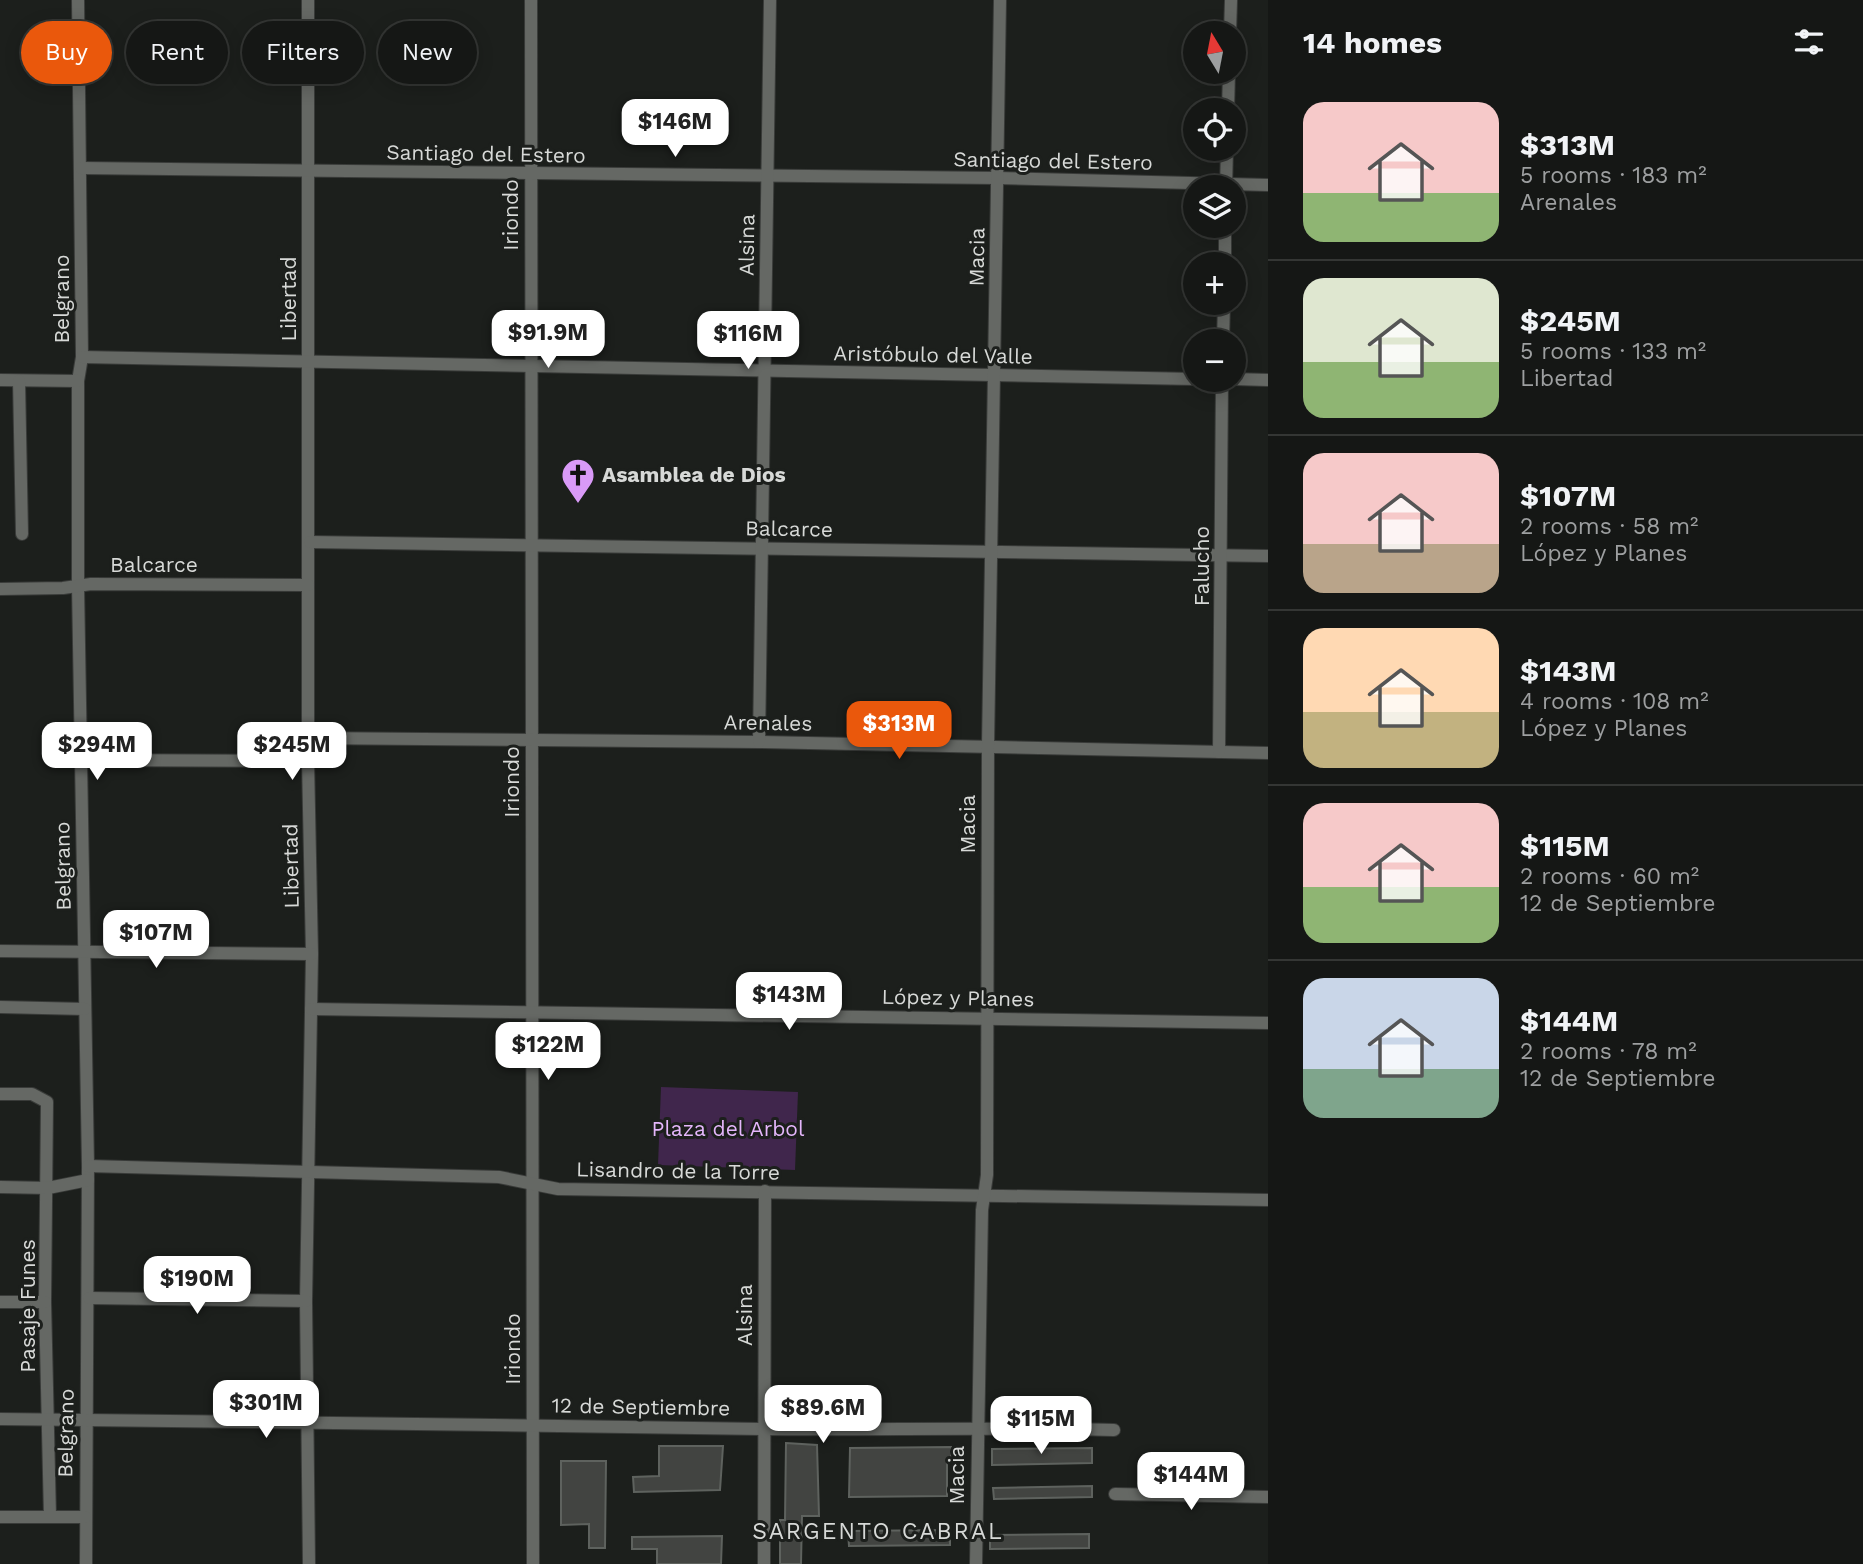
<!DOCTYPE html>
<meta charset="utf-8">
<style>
body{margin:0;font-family:"Work Sans",sans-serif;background:#1e201e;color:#f1f3f6;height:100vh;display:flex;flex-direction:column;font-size:26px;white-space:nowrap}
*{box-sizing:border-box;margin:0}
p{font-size:23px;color:#9d9fa0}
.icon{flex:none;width:38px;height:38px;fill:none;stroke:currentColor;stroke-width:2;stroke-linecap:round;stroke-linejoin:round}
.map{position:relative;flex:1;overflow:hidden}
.panel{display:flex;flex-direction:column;background:#151715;width:595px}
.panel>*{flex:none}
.banner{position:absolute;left:21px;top:21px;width:665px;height:63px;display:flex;gap:14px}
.needle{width:46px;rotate:350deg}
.buttons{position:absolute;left:1183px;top:21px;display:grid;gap:14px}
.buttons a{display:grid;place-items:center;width:63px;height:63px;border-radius:50%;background:#151715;box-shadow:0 4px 18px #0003,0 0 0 2px #343634;font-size:35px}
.price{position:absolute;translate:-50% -60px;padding:0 16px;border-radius:14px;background:#fff;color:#222;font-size:23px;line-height:46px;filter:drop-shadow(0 2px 4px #0008)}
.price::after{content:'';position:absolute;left:50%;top:42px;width:21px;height:16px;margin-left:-10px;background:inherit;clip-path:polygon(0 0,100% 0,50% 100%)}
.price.selected{background:#ea580c;color:#fff}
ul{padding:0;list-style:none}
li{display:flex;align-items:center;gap:21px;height:175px;padding:0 35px}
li+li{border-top:2px solid #343634}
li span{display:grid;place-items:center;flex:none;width:196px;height:140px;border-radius:21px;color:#555}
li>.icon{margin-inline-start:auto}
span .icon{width:84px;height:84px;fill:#fffc;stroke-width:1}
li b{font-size:30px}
h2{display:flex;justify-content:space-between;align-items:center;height:84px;padding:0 35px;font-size:30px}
.tag{padding:0 24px;border-radius:32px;background:#151715;box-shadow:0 4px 18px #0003,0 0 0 2px #343634;font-size:24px;line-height:63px}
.tag.selected{background:#ea580c;color:#fff}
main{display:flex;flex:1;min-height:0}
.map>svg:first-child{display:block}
</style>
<main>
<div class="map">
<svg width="1268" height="1564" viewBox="0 0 1268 1564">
<rect width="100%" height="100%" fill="#1c1f1c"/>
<path fill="#40264c" d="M 661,1087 L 798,1092 L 795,1170 L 658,1165 Z"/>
<g fill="#424441" stroke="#5e625e" stroke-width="2">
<path d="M 786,1443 L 817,1445 L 819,1516 L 802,1516 L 801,1564 L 780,1564 L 780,1520 L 785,1520 Z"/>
<path d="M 659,1446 L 723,1446 L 720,1490 L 634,1492 L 633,1477 L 659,1476 Z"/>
<path d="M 951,1447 L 951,1462 L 947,1462 L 947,1496 L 849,1497 L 850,1448 Z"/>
<path d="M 1092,1448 L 1092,1463 L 992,1465 L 992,1449 Z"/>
<path d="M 561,1461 L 606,1461 L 605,1548 L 589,1548 L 589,1524 L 561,1525 Z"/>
<path d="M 1092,1486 L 1092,1497 L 994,1499 L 993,1488 Z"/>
<path d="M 950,1530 L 950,1545 L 849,1546 L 848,1531 Z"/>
<path d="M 1089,1534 L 1089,1548 L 990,1549 L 990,1535 Z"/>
<path d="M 722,1536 L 721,1564 L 657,1564 L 657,1549 L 632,1549 L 632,1537 Z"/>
</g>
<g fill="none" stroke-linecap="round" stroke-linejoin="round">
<defs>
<g id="street">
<path d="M 78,0 L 82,357 L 78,381 L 78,586 L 88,1166 L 86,1564"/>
<path d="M 308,0 L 308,761 L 312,954 L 306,1301 L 309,1564"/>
<path d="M 531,0 L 533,1564"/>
<path d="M 1230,33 L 1231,0"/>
<path d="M 1228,110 L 1229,72"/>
<path d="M 81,168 L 998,178 L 1268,185"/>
<path d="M 1226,187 L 1227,149"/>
<path d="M 1225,264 L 1225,226"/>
<path d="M 1223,341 L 1224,303"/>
<path d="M 82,357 L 1195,379"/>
<path d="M 1234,379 L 1268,380"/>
<path d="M 0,380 L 78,381"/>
<path d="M 19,381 L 22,534"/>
<path d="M 310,542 L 1268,556"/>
<path d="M 0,589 L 63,588 L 91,584 L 308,585"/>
<path d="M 309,738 L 759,742 L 1268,753"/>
<path d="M 759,742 L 770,0"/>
<path d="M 1219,752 L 1222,380"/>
<path d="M 80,760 L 308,761"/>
<path d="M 0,951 L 312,954"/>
<path d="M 0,1007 L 85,1009"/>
<path d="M 311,1009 L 1268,1023"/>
<path d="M 0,1094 L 32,1094 L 47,1102 L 45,1302 L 50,1517"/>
<path d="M 88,1166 L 499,1177 L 558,1189 L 1268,1200"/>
<path d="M 0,1187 L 48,1188 L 88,1180"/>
<path d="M 89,1298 L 306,1301"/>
<path d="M 0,1302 L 45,1302"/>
<path d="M 0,1419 C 254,1420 508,1426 762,1429 C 879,1430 997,1427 1114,1430"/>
<path d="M 1115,1494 L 1268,1497"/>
<path d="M 0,1517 L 85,1517"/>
<path d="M 764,1564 L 765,1191"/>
<path d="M 976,1564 L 982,1210 L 987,1175 L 988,746 L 1000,0"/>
</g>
</defs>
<use href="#street" stroke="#393b39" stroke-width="14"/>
<use href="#street" stroke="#656864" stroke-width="12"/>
</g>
<defs>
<symbol id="church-pin" viewBox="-11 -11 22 30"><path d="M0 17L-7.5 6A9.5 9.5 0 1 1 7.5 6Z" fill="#d99af7" stroke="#1c1f1c"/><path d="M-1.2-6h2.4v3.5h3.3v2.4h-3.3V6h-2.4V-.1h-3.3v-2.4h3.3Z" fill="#111"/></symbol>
</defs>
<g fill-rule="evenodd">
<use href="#church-pin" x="559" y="456" width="38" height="52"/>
</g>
<g text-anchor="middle" stroke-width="6" stroke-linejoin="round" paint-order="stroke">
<g font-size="21" fill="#d7d9d7" stroke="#1c1f1c">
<text transform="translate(486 154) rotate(1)" y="7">Santiago del Estero</text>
<text transform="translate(1053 161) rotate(1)" y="7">Santiago del Estero</text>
<text transform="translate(511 215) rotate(-90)" y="7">Iriondo</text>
<text transform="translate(747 245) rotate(-89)" y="7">Alsina</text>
<text transform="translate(977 257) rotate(-89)" y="7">Macia</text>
<text transform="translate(62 299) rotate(-90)" y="7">Belgrano</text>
<text transform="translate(289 299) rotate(-90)" y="7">Libertad</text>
<text transform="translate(933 355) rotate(1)" y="7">Aristóbulo del Valle</text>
<text transform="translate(789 529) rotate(1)" y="7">Balcarce</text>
<text x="154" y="572">Balcarce</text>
<text transform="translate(1202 566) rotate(-90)" y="7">Falucho</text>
<text transform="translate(768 723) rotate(1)" y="7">Arenales</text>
<text transform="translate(512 782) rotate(-90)" y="7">Iriondo</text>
<text transform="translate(968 824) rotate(-90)" y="7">Macia</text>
<text transform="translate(63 866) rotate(-91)" y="7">Belgrano</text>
<text transform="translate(291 866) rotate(-91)" y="7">Libertad</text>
<text transform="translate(958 998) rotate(1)" y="7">López y Planes</text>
<text transform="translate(678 1171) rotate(1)" y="7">Lisandro de la Torre</text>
<text transform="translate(28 1306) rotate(-90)" y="7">Pasaje Funes</text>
<text transform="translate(745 1315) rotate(-90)" y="7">Alsina</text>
<text transform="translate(513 1349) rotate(-90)" y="7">Iriondo</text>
<text transform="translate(641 1407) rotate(1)" y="7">12 de Septiembre</text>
<text transform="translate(66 1433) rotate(-89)" y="7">Belgrano</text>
<text transform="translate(957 1475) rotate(-90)" y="7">Macia</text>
</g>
<g font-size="21" font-weight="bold" fill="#d7d9d7" stroke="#1c1f1c" text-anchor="start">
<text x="602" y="482">Asamblea de Dios</text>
</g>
<g font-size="21" fill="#e4b6fb" stroke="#1c1f1c">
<text x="728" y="1136">Plaza del Arbol</text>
</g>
<g font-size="23" letter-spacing="2" fill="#d7d9d7" stroke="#1c1f1c">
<text x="878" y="1539">SARGENTO CABRAL</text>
</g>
</g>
</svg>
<div class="buttons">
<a><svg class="needle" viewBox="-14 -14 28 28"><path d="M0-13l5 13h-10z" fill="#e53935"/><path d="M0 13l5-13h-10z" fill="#9d9fa0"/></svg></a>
<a><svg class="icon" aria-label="locate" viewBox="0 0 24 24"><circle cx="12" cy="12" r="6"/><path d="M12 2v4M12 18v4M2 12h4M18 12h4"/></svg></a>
<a><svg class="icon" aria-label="layers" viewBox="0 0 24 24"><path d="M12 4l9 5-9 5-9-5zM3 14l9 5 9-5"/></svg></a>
<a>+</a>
<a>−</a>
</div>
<b class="price" style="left:675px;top:159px">$146M</b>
<b class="price" style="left:548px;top:370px">$91.9M</b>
<b class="price" style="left:748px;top:371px">$116M</b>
<b class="price selected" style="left:899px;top:761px">$313M</b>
<b class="price" style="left:97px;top:782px">$294M</b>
<b class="price" style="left:292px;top:782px">$245M</b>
<b class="price" style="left:156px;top:970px">$107M</b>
<b class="price" style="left:789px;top:1032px">$143M</b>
<b class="price" style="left:548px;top:1082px">$122M</b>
<b class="price" style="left:197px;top:1316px">$190M</b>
<b class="price" style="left:266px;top:1440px">$301M</b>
<b class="price" style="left:823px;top:1445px">$89.6M</b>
<b class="price" style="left:1041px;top:1456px">$115M</b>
<b class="price" style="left:1191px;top:1512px">$144M</b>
<div class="banner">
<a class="tag selected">Buy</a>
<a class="tag">Rent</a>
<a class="tag">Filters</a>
<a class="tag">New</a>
</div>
</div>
<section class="panel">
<h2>14 homes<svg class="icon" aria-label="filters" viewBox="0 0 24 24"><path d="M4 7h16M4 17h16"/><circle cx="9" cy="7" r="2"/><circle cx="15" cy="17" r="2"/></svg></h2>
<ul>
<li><span style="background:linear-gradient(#f6c9c9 65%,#8fb573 0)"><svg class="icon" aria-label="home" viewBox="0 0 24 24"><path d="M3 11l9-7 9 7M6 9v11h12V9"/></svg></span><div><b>$313M</b><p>5 rooms · 183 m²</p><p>Arenales</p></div></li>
<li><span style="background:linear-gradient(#dfe7d0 60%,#8fb573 0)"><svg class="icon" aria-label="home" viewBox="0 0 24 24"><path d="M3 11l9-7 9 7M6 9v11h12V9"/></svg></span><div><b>$245M</b><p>5 rooms · 133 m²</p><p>Libertad</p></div></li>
<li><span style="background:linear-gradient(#f6c9c9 65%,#b9a48a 0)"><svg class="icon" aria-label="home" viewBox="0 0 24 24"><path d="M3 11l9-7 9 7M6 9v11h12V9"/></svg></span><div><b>$107M</b><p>2 rooms · 58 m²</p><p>López y Planes</p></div></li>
<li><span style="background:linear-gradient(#ffd9b3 60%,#c2b280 0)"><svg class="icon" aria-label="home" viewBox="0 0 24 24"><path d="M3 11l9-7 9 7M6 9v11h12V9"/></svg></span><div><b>$143M</b><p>4 rooms · 108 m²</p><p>López y Planes</p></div></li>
<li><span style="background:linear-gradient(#f6c9c9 60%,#8fb573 0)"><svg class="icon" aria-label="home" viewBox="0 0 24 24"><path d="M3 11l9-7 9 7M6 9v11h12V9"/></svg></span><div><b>$115M</b><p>2 rooms · 60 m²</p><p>12 de Septiembre</p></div></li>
<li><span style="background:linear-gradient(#c9d6e8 65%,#7fa58c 0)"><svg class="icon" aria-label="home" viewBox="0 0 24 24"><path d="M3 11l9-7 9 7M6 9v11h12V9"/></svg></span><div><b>$144M</b><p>2 rooms · 78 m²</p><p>12 de Septiembre</p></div></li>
</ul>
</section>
</main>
